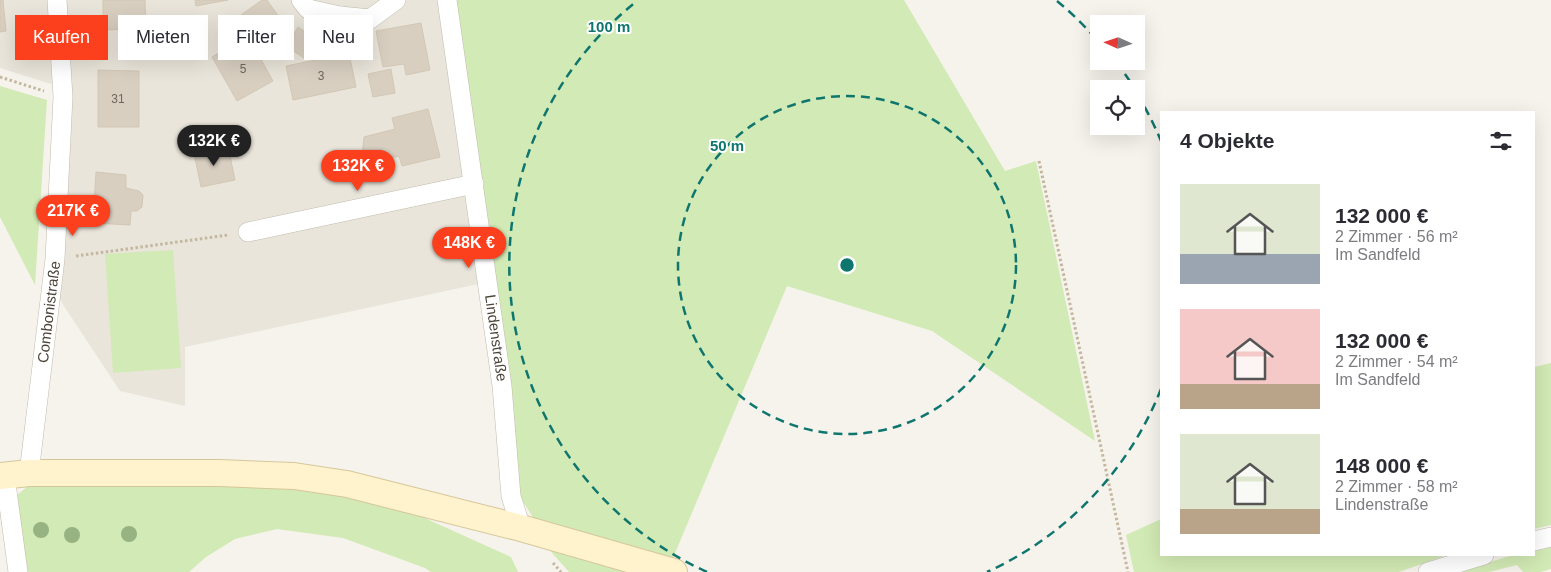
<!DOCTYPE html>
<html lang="de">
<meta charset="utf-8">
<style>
body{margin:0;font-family:Helvetica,sans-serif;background:#f2f2f3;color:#2b2b33;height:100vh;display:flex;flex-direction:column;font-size:19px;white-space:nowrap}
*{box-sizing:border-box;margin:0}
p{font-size:16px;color:#7c7c81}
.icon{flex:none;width:28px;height:28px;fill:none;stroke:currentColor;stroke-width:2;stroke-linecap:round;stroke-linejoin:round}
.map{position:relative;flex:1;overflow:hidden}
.panel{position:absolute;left:1160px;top:111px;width:375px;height:445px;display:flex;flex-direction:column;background:#fff;border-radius:0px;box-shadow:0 5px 20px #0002}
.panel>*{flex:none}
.top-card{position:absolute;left:15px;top:15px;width:475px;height:45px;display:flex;gap:10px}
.needle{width:32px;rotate:273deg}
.fabs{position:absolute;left:1090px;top:15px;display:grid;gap:10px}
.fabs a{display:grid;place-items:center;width:55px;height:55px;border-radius:0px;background:#fff;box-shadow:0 5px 20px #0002;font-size:25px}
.price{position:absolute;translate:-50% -42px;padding:0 11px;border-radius:18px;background:#fc3f1d;color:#fff;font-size:16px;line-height:32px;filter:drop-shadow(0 1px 2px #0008)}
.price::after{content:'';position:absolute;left:50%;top:30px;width:15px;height:11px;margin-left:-8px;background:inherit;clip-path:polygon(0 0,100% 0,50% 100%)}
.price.current{background:#222;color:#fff}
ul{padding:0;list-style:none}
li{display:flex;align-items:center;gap:15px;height:125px;padding:0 20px}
li span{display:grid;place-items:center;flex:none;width:140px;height:100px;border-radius:0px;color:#555}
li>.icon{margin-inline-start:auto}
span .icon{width:60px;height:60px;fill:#fffc;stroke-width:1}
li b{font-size:21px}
h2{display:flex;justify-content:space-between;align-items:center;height:60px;padding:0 20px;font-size:21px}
.tag{padding:0 18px;border-radius:0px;background:#fff;box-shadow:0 5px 20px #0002;font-size:18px;line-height:45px}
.tag.current{background:#fc3f1d;color:#fff}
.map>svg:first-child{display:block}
</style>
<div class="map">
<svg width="1551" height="572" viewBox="0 0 1551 572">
<rect width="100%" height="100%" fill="#f6f3ec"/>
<path fill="#eae5da" d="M 0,0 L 442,0 L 483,283 L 185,347 L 185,406 L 120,391 L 56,294 L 67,89 L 0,68 Z"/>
<g fill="#d2eab5">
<path d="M 456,0 L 904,0 L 1005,171 L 1036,161 L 1095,441 L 932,331 L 787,286 L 673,558 L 538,525 L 520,497 Z"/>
<path d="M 0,86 L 47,100 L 35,285 L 0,217 Z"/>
<path d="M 173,250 L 181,368 L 113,373 L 105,254 Z"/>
<path d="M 1551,363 L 1551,525 L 1534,529 L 1534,367 Z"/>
<path d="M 224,482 L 305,486 L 398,506 L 511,557 L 518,572 L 431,572 L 425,568 L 343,538 L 277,529 L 235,539 L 206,557 L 189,572 L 24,572 L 16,496 L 28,486 Z"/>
<path d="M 1161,519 L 1161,555 L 1447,555 L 1399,572 L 1134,572 L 1126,535 Z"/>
<path d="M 545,545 L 638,572 L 569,572 Z"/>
<path d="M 1551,546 L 1551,569 L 1541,572 L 1523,572 L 1517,565 L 1489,572 L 1457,572 L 1513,555 L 1534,555 L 1534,550 Z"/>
</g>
<g fill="#d8cfc1" stroke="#d3c7b4">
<path d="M 0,0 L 3,0 L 6,31 L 0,32 Z"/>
<path d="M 103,0 L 145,0 L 146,29 L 103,30 Z"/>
<path d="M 195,0 L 228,0 L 196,6 Z"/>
<path d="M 262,0 L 267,0 L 279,17 L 256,35 L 241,15 Z"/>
<path d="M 202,18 L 206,34 L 187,39 L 183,22 Z"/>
<path d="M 421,23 L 430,70 L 406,75 L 404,64 L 383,67 L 376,31 Z"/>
<path d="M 298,27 L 316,39 L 304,58 L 286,46 Z"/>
<path d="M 248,36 L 273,81 L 237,101 L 212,57 Z"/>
<path d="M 349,53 L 356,87 L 293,100 L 286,66 Z"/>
<path d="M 391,69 L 395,93 L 373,97 L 368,74 Z"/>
<path d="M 98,70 L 139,71 L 139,127 L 98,127 Z"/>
<path d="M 428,109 L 440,157 L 402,166 L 399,156 L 361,165 L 364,137 L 395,129 L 392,118 Z"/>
<path d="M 228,146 L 235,180 L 201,187 L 194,153 Z"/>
<path d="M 96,172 L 126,175 L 126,188 L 139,191 L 143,195 L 142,207 L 137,211 L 131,211 L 130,225 L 93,223 Z"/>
</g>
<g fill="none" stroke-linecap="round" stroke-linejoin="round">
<defs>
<g id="minor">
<path d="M 301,0 L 308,9 L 340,16 L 370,19 L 396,0"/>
<path d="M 447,0 L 502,386 L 511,496 L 521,528"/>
<path d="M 248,232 L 474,184"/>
<path d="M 29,473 L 55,259 L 63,97 L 57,0"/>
<path d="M 5,476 L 18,572"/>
<path d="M 1534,541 L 1551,537"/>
<path d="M 1428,572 L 1484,555"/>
</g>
<path id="secondary" d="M 0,476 L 29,473 L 219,473 L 294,476 L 347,484 L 521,528 L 674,572"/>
</defs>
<use href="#minor" stroke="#c2bbae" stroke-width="20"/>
<use href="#secondary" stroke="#d6c79b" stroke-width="28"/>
<g stroke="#c4b79f" stroke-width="3" stroke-dasharray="2.5 2.5" stroke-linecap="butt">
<path d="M 0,77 L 44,91"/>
<path d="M 1039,161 L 1128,572"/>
<path d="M 76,256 L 228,235"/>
<path d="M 553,563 L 561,572"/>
</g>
<use href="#minor" stroke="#fff" stroke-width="19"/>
<use href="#secondary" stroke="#fff3cd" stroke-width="26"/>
</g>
<g fill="#97b381">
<circle cx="41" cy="530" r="8"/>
<circle cx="129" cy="534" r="8"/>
<circle cx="72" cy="535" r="8"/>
</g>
<g fill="none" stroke="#0f766e" stroke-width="2.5" stroke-dasharray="9 6">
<circle cx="847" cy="265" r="169"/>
<path d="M1161 389A337 337 0 0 1 987 572M707 572A337 337 0 0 1 637 1M1057 1A337 337 0 0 1 1097 40M1116 62A337 337 0 0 1 1133 86M1137 94A337 337 0 0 1 1161 141"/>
</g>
<g text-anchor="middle" stroke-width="4" stroke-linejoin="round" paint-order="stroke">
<g font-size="12" fill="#6e675b">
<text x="243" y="73">5</text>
<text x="321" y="80">3</text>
<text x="118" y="103">31</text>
</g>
<g font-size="15" fill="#4b4439" stroke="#fff">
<text transform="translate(49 312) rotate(-83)" y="5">Combonistraße</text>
<text transform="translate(496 338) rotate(82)" y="5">Lindenstraße</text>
</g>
</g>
<circle cx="847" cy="265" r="8" fill="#0f766e" stroke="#fff" stroke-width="2.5"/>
<g font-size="15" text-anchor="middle" font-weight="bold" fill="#0f766e" stroke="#fff" stroke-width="4" stroke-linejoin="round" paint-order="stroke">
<text x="609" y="32">100 m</text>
<text x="727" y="151">50 m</text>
</g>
</svg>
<div class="fabs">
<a><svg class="needle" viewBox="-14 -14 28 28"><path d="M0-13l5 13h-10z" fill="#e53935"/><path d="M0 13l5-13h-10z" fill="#7c7c81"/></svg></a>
<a><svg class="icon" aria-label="locate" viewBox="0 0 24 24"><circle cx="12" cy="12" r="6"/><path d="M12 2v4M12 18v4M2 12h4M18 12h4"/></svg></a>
</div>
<b class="price current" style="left:214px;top:167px">132K €</b>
<b class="price" style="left:358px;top:192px">132K €</b>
<b class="price" style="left:73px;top:237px">217K €</b>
<b class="price" style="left:469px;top:269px">148K €</b>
<div class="top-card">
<a class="tag current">Kaufen</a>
<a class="tag">Mieten</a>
<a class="tag">Filter</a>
<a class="tag">Neu</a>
</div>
<section class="panel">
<h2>4 Objekte<svg class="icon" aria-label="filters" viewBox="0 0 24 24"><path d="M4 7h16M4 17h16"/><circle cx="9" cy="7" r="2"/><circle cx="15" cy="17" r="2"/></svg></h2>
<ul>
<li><span style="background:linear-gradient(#dfe7d0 70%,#9aa5b1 0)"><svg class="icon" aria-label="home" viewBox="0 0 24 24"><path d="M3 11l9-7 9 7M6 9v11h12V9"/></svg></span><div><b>132 000 €</b><p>2 Zimmer · 56 m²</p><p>Im Sandfeld</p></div></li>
<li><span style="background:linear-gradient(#f6c9c9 75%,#b9a48a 0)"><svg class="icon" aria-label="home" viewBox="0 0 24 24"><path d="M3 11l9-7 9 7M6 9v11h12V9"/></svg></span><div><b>132 000 €</b><p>2 Zimmer · 54 m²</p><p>Im Sandfeld</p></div></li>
<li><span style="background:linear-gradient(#dfe7d0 75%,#b9a48a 0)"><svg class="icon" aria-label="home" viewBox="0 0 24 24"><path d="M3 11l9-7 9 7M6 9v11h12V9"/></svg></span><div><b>148 000 €</b><p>2 Zimmer · 58 m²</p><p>Lindenstraße</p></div></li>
</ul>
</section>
</div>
